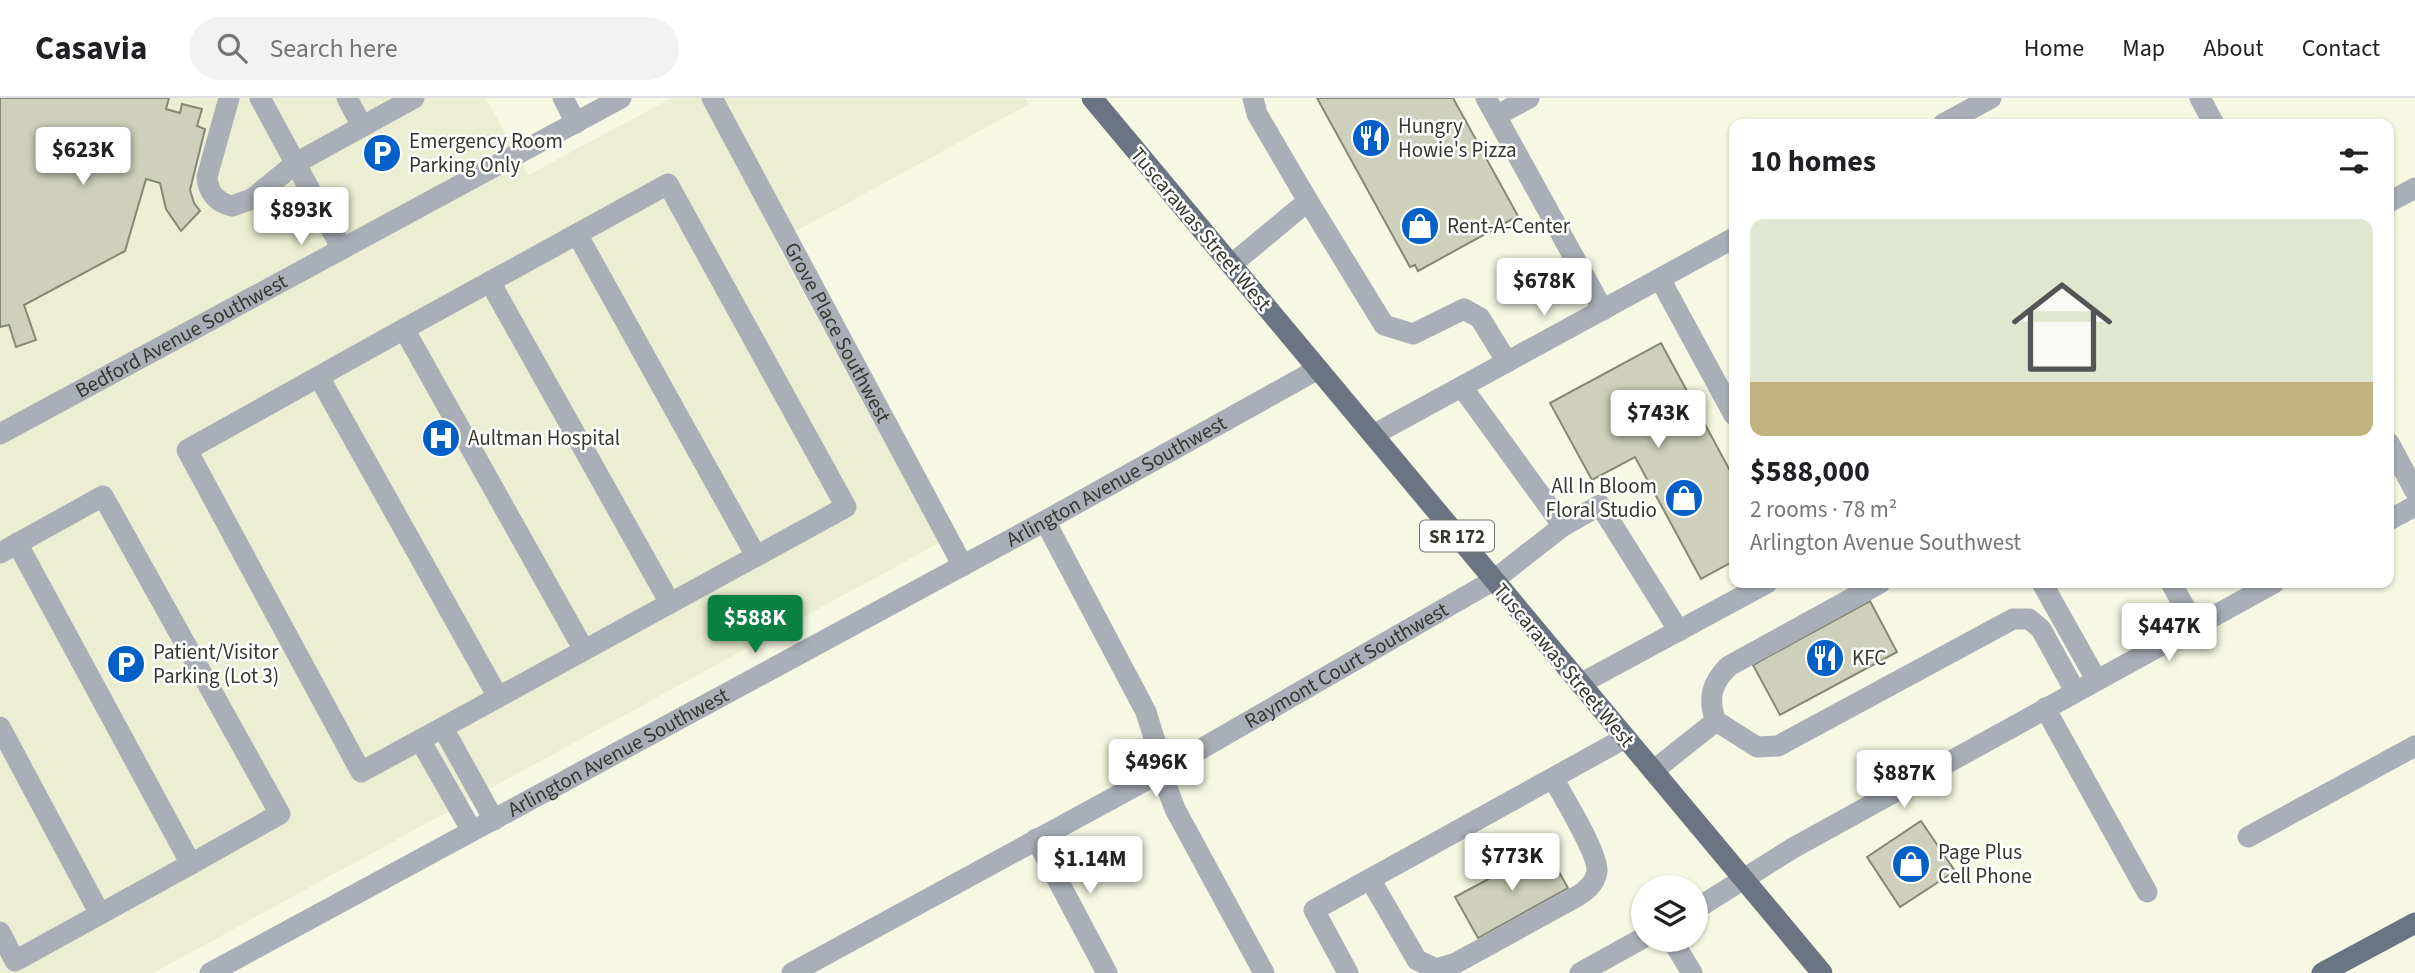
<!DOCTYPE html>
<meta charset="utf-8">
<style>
body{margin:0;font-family:"Source Sans 3",sans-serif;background:#f2f2f2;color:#202124;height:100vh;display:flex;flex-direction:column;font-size:26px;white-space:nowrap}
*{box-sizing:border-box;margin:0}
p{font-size:23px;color:#757577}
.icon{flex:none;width:38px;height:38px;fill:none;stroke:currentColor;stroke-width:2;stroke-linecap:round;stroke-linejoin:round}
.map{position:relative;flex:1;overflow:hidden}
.drawer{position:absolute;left:1729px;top:21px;width:665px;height:469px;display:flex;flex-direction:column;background:#fff;border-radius:14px;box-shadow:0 2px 5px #0004}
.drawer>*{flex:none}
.buttons{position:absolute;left:1631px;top:777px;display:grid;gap:14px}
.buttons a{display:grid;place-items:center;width:77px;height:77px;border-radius:50%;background:#fff;box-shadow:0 2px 5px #0004;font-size:35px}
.price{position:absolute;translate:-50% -60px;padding:0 16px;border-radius:7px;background:#fff;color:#222;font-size:23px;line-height:46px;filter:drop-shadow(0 2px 4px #0008)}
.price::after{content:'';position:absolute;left:50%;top:42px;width:21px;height:16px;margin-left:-10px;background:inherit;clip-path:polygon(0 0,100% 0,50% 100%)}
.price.on{background:#0b8043;color:#fff}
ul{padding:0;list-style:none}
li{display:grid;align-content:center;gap:14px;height:371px;padding:0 21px}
li span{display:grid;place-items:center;height:217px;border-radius:14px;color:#555}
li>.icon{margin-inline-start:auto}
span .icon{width:126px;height:126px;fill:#fffc;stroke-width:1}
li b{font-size:30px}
h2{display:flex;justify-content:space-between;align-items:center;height:84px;padding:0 21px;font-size:30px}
header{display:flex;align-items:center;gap:42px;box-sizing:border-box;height:98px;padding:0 35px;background:#fff;border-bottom:2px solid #e0e0e0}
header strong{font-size:33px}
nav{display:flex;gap:38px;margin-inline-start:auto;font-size:24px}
.search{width:490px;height:63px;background:#f2f2f2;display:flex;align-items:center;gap:18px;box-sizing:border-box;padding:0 24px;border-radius:38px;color:#757577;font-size:26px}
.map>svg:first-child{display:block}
</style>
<header>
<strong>Casavia</strong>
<div class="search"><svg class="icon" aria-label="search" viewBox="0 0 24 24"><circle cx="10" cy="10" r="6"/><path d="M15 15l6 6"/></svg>Search here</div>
<nav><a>Home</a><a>Map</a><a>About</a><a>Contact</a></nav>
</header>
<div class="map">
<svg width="2415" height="875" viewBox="0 0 2415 875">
<rect width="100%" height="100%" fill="#f6f8e3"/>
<path fill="#ebeed2" d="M 0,0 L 486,0 L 528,77 L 672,0 L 1024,0 L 1029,6 L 776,144 L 939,445 L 153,875 L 0,875 Z"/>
<g fill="#ced0bb" stroke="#868875" stroke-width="2">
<path d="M 0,0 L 169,0 L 166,11 L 180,15 L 182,6 L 202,11 L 197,28 L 205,31 L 190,92 L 194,105 L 200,113 L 181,133 L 166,111 L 160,85 L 146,81 L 125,153 L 24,207 L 36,242 L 16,249 L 9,227 L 0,229 Z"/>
<path d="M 1317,0 L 1453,0 L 1518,118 L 1418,173 L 1415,167 L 1410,169 Z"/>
<path d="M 1661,245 L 1734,380 L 1734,463 L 1701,481 L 1635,359 L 1592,382 L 1550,305 Z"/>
<path d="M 1870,503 L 1897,554 L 1780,617 L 1753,567 Z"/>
<path d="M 1921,723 L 1955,773 L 1900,809 L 1867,759 Z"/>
<path d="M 1546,750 L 1568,790 L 1478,840 L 1455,799 Z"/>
</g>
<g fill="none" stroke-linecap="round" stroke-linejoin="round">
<g stroke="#aaafb7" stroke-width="21">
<path d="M 229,0 L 207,79 C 208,94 217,105 232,108 L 252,101 L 296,65 L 414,0"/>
<path d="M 260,0 L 342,151"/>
<path d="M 347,0 L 362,28"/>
<path d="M 563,0 L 576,25"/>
<path id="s1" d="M 712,0 L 963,468"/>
<path d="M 1253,0 L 1257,16 L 1308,103"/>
<path d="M 1486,0 L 1603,212"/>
<path d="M 2200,0 L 2214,26"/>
<path d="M 1496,18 L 1529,0"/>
<path d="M 1943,26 L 1991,0"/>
<path d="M 2389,104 L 2415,90"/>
<path d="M 577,136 L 756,458"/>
<path d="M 1231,167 L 1308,103 L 1384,227 L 1413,236 L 1464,211 L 1480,220 L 1507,264"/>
<path d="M 1660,181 L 1734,317"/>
<path d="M 490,184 L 670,505"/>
<path d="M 404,231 L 187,352 L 361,674 L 420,642 L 846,409 L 668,86 L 404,231 L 584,552"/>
<path d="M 319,279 L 498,599"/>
<path d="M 1462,289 L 1563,428"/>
<path id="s2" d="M 0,336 L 621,0"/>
<path d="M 1373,337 L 1734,140"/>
<path d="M 2389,345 L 2415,393"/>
<path d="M 2389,422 L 2415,408"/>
<path d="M 1045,423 L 1146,614 L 1155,643 L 1161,674 L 1175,711 L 1264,875"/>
<path d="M 0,455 L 103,398 L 280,716 L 191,766"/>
<path d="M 2042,485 L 2096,581"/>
<path d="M 2171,485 L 2195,527"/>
<path d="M 1580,586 L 1767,485"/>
<path d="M 2045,610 L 2147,794"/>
<path d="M 1716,623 C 1707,601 1712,584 1729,568 L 1880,485"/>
<path d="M 0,629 L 100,816"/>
<path d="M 443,630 L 494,722"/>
<path d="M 420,642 L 472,733"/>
<path d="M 1653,673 L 1716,623 L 1757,649 L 1778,648 L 2013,521 L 2029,521 L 2041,531 L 2075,593"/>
<path d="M 2248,739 L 2415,648"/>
<path d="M 1036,741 L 1107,875"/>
<path d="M 1370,781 L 1417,862 L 1436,871 L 1456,865 L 1576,799 C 1586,793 1595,786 1597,774 C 1599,756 1563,699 1553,680"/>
<path d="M 1696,811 L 1793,750 L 2274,485"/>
<path d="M 0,834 L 15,863 L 191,766 L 17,445"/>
<path d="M 1672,842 L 1692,875"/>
<path id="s3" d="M 210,875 L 1045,423 L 1318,271"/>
<path id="s4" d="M 792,875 L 1161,674 L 1494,482 L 1563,428 L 1600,407 L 1679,533"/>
<path d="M 1348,875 L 1314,812 L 1625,640"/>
<path d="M 1580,875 L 1643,840"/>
</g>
<g stroke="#6b7482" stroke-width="21">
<path d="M 1092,0 L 1822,875"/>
<path d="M 2322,875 L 2415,825"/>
</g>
</g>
<defs>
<symbol id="restaurant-disc" viewBox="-11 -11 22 22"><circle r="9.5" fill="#015fc8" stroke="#fff"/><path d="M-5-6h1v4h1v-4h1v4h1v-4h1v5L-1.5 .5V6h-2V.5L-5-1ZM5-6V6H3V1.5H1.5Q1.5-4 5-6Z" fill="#fff"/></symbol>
<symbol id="parking-disc" viewBox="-11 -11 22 22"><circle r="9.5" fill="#015fc8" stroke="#fff"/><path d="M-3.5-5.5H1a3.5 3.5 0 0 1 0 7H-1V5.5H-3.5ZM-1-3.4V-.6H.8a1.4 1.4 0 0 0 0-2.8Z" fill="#fff"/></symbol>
<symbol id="shop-disc" viewBox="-11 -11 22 22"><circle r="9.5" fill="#015fc8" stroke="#fff"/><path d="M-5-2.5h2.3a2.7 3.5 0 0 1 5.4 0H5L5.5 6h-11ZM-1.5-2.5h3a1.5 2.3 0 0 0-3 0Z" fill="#fff"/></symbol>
<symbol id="hospital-disc" viewBox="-11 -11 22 22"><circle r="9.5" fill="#015fc8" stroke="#fff"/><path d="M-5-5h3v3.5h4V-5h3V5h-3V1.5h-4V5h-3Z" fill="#fff"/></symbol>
</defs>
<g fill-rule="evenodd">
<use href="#restaurant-disc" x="1349" y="18" width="44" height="44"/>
<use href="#parking-disc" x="360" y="33" width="44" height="44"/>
<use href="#shop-disc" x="1398" y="106" width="44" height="44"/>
<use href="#hospital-disc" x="419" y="318" width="44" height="44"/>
<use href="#shop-disc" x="1662" y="378" width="44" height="44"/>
<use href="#restaurant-disc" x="1803" y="538" width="44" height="44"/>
<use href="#parking-disc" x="104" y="544" width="44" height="44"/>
<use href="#shop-disc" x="1889" y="744" width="44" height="44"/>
</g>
<g text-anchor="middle" stroke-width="5" stroke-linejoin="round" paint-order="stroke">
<rect fill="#fff" stroke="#72736d" stroke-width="2" x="1420" y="422.5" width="74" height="31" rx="5"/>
<g font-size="19" font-weight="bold" fill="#36372e">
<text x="1457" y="445">SR 172</text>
</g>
<g font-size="21" fill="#36372e" stroke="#fff" text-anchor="start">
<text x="1398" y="35">Hungry<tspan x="1398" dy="24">Howie's Pizza</tspan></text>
<text x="409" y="50">Emergency Room<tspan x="409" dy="24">Parking Only</tspan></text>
<text x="1447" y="135">Rent-A-Center</text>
<text x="468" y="347">Aultman Hospital</text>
<text x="1657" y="395" text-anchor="end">All In Bloom<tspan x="1657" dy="24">Floral Studio</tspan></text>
<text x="153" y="561">Patient/Visitor<tspan x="153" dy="24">Parking (Lot 3)</tspan></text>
<text x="1852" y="567">KFC</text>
<text x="1938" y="761">Page Plus<tspan x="1938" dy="24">Cell Phone</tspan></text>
</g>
<g font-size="21" fill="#36372e" stroke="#fff">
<text transform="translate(1201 131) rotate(50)" y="7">Tuscarawas Street West</text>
<text dy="7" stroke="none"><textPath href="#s1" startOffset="266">Grove Place Southwest</textPath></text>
<text dy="7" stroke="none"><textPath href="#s2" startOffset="206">Bedford Avenue Southwest</textPath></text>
<text dy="7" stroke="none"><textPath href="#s3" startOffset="1031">Arlington Avenue Southwest</textPath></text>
<text transform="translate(1564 567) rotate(50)" y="7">Tuscarawas Street West</text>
<text dy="7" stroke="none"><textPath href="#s4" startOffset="634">Raymont Court Southwest</textPath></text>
<text dy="7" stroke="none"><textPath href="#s3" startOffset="464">Arlington Avenue Southwest</textPath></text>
</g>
</g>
</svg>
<div class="buttons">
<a><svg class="icon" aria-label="layers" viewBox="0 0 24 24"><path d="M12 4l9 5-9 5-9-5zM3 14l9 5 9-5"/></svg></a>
</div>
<b class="price" style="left:83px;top:89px">$623K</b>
<b class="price" style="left:301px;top:149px">$893K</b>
<b class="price" style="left:1544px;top:220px">$678K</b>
<b class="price" style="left:1658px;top:352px">$743K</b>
<b class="price on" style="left:755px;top:557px">$588K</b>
<b class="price" style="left:2169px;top:565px">$447K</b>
<b class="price" style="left:1156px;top:701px">$496K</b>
<b class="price" style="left:1904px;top:712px">$887K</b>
<b class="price" style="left:1512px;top:795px">$773K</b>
<b class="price" style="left:1090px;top:798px">$1.14M</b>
<section class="drawer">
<h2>10 homes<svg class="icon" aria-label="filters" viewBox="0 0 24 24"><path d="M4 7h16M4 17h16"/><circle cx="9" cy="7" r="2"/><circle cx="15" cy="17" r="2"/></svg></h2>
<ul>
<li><span style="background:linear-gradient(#dfe7d0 75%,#c2b280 0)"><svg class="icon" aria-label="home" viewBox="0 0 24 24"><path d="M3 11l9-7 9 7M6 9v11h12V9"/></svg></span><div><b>$588,000</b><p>2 rooms · 78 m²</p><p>Arlington Avenue Southwest</p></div></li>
</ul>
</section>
</div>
